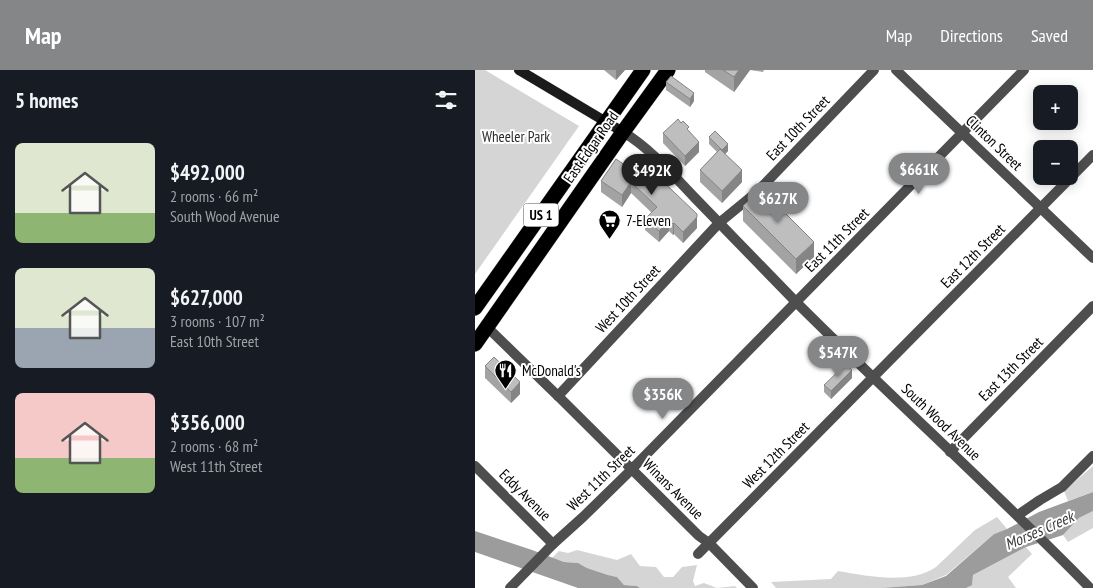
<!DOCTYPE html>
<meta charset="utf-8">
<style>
body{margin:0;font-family:"PT Sans Narrow",sans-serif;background:#20242c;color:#f1f3f6;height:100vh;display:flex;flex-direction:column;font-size:19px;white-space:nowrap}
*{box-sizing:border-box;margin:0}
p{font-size:16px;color:#9ea1a6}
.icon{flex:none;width:28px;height:28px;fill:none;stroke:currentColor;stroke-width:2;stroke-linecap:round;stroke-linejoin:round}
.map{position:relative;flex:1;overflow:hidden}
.sheet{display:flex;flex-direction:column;background:#171b24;width:475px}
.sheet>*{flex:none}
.controls{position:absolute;left:558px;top:15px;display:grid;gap:10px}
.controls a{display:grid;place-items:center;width:45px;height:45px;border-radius:8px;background:#171b24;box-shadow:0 2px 12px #0003;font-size:25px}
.price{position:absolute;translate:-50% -42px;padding:0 11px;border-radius:18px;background:#858687;color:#fff;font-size:16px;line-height:32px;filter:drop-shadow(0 1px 2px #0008)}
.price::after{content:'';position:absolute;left:50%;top:30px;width:15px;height:11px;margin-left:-8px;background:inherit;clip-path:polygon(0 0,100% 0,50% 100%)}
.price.active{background:#222;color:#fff}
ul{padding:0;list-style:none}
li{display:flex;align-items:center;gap:15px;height:125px;padding:0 15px}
li span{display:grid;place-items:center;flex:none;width:140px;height:100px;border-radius:8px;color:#555}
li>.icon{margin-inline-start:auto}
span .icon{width:60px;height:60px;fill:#fffc;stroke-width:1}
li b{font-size:21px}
h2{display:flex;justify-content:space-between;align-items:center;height:60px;padding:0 15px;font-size:21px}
header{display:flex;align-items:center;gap:30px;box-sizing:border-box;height:70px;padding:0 25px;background:#858687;color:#fff}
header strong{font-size:24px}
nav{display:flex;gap:28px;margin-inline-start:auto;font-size:18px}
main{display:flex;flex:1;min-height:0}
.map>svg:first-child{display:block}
</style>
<header>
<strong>Map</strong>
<nav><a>Map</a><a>Directions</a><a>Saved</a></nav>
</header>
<main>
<section class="sheet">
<h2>5 homes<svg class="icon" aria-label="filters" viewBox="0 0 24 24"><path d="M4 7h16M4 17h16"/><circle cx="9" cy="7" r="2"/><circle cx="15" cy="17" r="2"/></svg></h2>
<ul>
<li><span style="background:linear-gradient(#dfe7d0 70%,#8fb573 0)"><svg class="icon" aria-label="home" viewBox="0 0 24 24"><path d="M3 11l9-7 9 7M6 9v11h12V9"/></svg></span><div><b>$492,000</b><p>2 rooms · 66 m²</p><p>South Wood Avenue</p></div></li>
<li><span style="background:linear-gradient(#dfe7d0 60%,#9aa5b1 0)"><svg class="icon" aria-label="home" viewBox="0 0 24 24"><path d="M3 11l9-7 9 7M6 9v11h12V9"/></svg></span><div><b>$627,000</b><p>3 rooms · 107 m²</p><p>East 10th Street</p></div></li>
<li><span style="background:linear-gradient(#f6c9c9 65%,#8fb573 0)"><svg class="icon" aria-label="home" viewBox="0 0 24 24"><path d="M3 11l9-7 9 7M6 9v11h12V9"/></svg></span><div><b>$356,000</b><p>2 rooms · 68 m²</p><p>West 11th Street</p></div></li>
</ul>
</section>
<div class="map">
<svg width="618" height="518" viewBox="0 0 618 518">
<rect width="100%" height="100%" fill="#fff"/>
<g fill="#d5d5d5">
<path d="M 0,0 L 10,0 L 104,56 L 0,204 Z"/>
<path d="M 618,396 L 618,422 L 593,431 L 589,421 Z"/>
<path d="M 618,441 L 618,458 L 593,472 L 588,465 L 604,448 Z"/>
<path d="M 522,447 L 532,459 L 519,464 L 471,505 L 447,515 L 406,518 L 301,518 L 296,512 L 356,509 L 363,501 C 392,506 435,515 461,497 L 500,460 Z"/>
<path d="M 551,477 L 557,484 L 533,507 L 541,518 L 491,518 L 497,514 L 498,505 Z"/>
<path d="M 102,480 L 142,490 L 156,484 L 165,496 L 181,497 L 189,507 L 198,507 L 207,497 L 222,495 L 218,511 L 220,516 L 229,513 L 242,518 L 260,516 L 262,518 L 165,518 L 162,516 L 149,515 L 142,507 L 133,505 L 112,498 L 103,493 L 89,492 L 77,488 L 84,481 L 93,483 Z"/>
</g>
<g fill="#9c9c9c">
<path d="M 618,422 L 618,441 L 604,448 L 588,465 L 551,477 L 498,505 L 497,515 L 491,518 L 406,518 L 447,515 L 471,506 L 519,464 L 532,459 L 564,442 Z"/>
<path d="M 0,461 L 57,480 L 89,492 L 103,493 L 112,498 L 133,505 L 142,507 L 149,515 L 162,516 L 165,518 L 103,518 L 0,482 Z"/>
</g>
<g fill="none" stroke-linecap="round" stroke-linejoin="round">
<defs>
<g id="highway">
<path d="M 0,238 L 168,0"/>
<path d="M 0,274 L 148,62 L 193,0"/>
</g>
</defs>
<use href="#highway" stroke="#dbdbdb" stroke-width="16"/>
<g stroke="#4e4e4e" stroke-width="10">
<path d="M 421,0 L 618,188"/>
<path d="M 148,62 C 175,78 198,105 220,128 C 253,162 286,196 320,231 C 417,328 519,420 615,518"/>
<path d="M 12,257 L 83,326 L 224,466 L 234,473 L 278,518"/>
<path d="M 83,326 L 244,153 L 283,121 L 399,0"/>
<path d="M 475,382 L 618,236"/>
<path d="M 0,396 L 78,474"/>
<path d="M 543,445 L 565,430 L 587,417 L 618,386"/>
<path d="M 223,484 L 618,85"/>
<path d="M 35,518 L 78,474 L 108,447 L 152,404 L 549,0"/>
</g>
<path stroke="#1b1b1b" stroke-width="10" d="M 44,0 L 148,62"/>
<use href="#highway" stroke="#000" stroke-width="15"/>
</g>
<g fill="#a3a3a3">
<path d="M 129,0 L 150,0 L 141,10 Z"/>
<path d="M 230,0 L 289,0 L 288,2 L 275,0 L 259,22 L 230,2 Z"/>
<path d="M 191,12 L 219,31 L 215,37 L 191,20 Z"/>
<path d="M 188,63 L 224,82 L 210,96 L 188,73 Z"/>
<path d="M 234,67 L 253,81 L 250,84 L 267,112 L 247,133 L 225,112 L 225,100 L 242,82 L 234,74 Z"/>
<path d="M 141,89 L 222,158 L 208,173 L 199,164 L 198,165 L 194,161 L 184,172 L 170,160 L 170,149 L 177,143 L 156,123 L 147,137 L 126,122 L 126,111 Z"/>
<path d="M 268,136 L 339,187 L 321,204 L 268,151 Z"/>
<path d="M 10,296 L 45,324 L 36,333 L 10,308 Z"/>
<path d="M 377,308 L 356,329 L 349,322 L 349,315 Z"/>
</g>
<g fill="#858585">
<path d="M 141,0 L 150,0 L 141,10 Z"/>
<path d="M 264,0 L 275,0 L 259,22 L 259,7 Z"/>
<path d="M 219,23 L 219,31 L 215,37 L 215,29 Z"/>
<path d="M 224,72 L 224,82 L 210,96 L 210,86 Z"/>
<path d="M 253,74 L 253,81 L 247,87 L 247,80 Z"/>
<path d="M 267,100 L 267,112 L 247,133 L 247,121 Z"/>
<path d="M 156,112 L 156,123 L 147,137 L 147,125 Z"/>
<path d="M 222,147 L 222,158 L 208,173 L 208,162 Z"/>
<path d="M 194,150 L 194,161 L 184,172 L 184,161 Z"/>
<path d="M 199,153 L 199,164 L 198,165 L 198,154 Z"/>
<path d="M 339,172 L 339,187 L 321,204 L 321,189 Z"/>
<path d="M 377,300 L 377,308 L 356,329 L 356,321 Z"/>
<path d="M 45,312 L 45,324 L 36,333 L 36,322 Z"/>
</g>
<g fill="#bebebe" stroke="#858585">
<path d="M 248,0 L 264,0 L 259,7 Z"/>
<path d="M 196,6 L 219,23 L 215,29 L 191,12 Z"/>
<path d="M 203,49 L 206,53 L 208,51 L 214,57 L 212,59 L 224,72 L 210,86 L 188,63 Z"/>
<path d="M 240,61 L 253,74 L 247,80 L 234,67 Z"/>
<path d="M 245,79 L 267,100 L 247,121 L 225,100 Z"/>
<path d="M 141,89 L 172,110 L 179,103 L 222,144 L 222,147 L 208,162 L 199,153 L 198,154 L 194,150 L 184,161 L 170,149 L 182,137 L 156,112 L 147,125 L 126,111 Z"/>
<path d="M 286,119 L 339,172 L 321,189 L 268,136 Z"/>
<path d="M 19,287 L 45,312 L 36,322 L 10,296 Z"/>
<path d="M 371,294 L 377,300 L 356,321 L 349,315 Z"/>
</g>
<defs>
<symbol id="supermarket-pin" viewBox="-11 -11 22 30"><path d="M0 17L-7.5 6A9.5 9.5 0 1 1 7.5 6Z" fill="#000" stroke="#fff"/><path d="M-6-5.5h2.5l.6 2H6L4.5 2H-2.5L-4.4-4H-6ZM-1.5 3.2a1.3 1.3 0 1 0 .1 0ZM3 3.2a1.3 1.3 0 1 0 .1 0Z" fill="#fff"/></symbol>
<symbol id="restaurant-pin" viewBox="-11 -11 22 30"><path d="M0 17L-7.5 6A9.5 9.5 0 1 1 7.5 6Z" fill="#000" stroke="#fff"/><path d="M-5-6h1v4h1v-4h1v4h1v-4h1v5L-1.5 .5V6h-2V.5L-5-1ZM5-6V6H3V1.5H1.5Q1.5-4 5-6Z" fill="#fff"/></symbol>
</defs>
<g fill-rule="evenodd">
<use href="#supermarket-pin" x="122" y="138" width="25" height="34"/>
<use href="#restaurant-pin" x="18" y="288" width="25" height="34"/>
</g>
<g text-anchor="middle" stroke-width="4" stroke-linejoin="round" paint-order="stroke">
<rect fill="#fff" stroke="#4c4c4c" stroke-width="1" x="48.5" y="133.5" width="35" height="23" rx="4"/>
<g font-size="14" font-weight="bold" fill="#000">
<text x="66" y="150">US 1</text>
</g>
<g font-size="15" fill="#000" stroke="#fff">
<text transform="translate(323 58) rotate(-46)" y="5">East 10th Street</text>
<text transform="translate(519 73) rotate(44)" y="5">Clinton Street</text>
<text transform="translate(116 77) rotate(-55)" y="5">East Edgar Road</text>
<text transform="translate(362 170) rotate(-45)" y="5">East 11th Street</text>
<text transform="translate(498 186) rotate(-45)" y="5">East 12th Street</text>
<text transform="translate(153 229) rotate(-47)" y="5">West 10th Street</text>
<text transform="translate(536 299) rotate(-45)" y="5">East 13th Street</text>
<text transform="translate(466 352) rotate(44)" y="5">South Wood Avenue</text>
<text transform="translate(301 385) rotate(-45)" y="5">West 12th Street</text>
<text transform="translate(126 408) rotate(-44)" y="5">West 11th Street</text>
<text transform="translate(198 419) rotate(45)" y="5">Winans Avenue</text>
<text transform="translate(50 425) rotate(45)" y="5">Eddy Avenue</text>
</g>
<g font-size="15" fill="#2c2c2c" stroke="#fff">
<text x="41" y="72">Wheeler Park</text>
</g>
<g font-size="15" fill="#000" stroke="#fff" text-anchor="start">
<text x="151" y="156">7-Eleven</text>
<text x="47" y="306">McDonald's</text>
</g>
<g font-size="16" font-style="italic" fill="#3d3d3d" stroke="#fff">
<text transform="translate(564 460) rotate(-24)" y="6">Morses Creek</text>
</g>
</g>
</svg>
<div class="controls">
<a>+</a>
<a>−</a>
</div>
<b class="price" style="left:444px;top:125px">$661K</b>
<b class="price active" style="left:177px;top:126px">$492K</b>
<b class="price" style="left:303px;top:154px">$627K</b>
<b class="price" style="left:363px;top:308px">$547K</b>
<b class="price" style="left:188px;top:350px">$356K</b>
</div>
</main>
